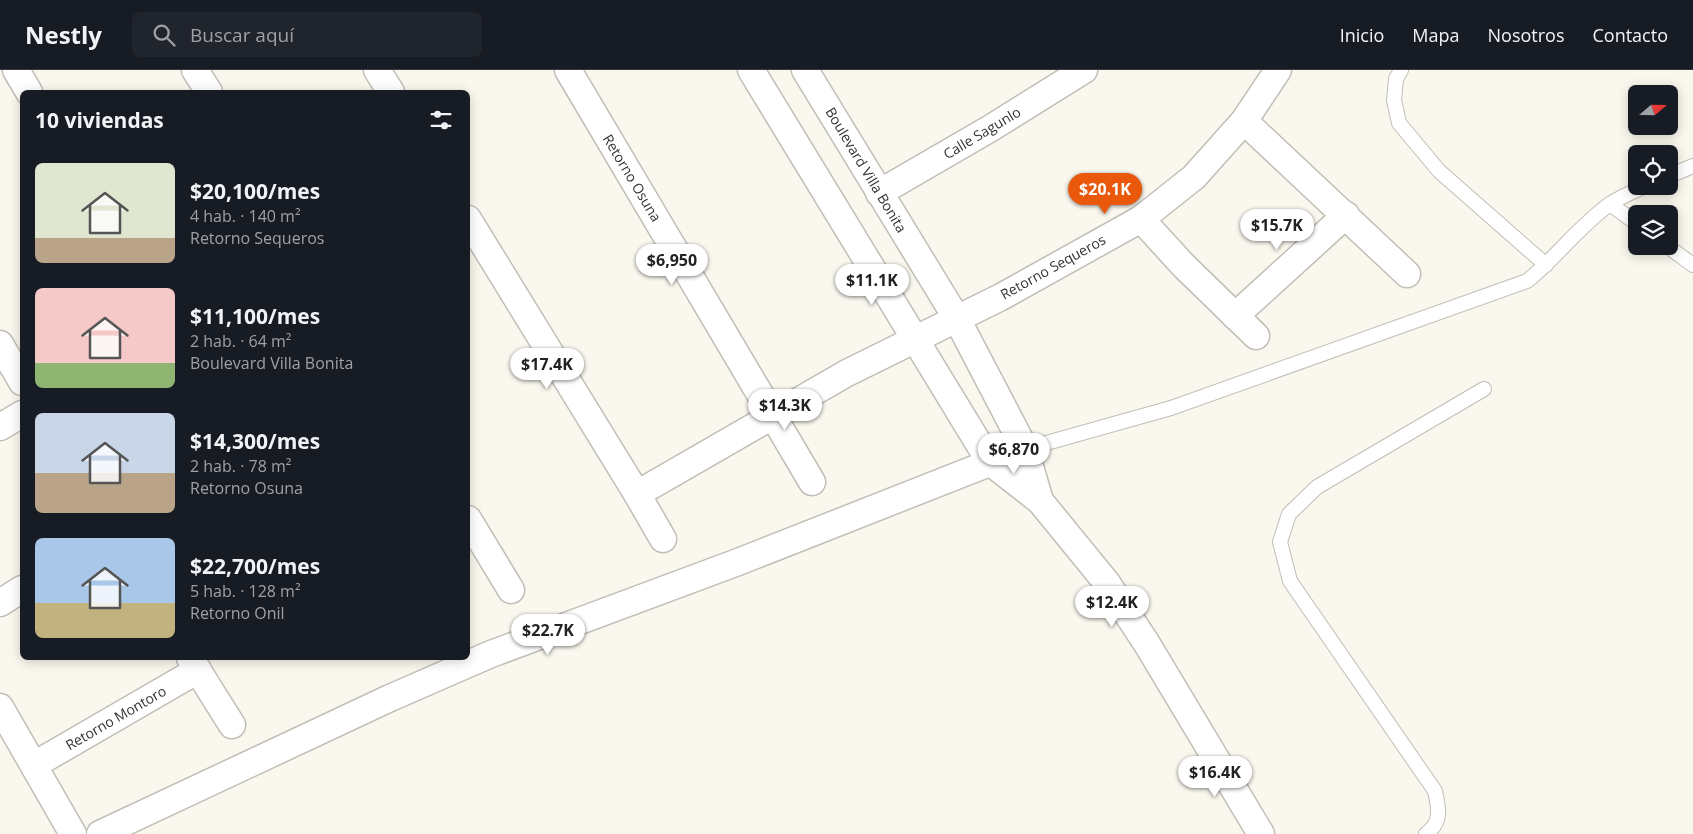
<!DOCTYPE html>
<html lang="es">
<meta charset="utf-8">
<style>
body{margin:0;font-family:"Open Sans",sans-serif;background:#20242c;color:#f1f3f6;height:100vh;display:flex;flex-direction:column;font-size:19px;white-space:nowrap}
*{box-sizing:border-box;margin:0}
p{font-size:16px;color:#9ea1a6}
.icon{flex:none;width:28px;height:28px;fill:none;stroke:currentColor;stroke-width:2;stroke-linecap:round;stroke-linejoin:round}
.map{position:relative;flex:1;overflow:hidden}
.details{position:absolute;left:20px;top:20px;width:450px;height:570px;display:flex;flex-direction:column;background:#171b24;border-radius:8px;box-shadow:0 2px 12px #0003}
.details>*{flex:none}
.needle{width:32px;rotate:70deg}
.tools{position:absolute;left:1628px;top:15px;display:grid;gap:10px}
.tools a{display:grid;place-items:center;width:50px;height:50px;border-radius:8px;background:#171b24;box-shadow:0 2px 12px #0003;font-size:25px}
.price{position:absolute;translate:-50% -42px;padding:0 11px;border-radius:18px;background:#fff;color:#222;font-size:16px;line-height:32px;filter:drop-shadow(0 1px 2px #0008)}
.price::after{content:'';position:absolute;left:50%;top:30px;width:15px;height:11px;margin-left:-8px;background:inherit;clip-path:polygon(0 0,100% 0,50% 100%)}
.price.active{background:#ea580c;color:#fff}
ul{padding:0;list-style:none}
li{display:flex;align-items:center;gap:15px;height:125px;padding:0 15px}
li span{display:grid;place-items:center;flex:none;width:140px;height:100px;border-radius:8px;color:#555}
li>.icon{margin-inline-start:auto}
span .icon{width:60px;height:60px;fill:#fffc;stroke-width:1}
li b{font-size:21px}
h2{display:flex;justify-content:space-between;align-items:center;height:60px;padding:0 15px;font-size:21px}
header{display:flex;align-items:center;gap:30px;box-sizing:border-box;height:70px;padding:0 25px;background:#171b24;border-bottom:1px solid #363941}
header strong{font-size:24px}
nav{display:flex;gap:28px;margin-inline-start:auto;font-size:18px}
.search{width:350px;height:45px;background:#20242c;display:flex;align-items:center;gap:12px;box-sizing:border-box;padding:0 18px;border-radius:8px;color:#9ea1a6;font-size:19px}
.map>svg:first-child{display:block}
</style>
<header>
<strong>Nestly</strong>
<div class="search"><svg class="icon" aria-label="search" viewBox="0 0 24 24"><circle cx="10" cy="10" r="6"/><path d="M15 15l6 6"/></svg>Buscar aquí</div>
<nav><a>Inicio</a><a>Mapa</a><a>Nosotros</a><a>Contacto</a></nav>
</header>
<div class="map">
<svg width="1693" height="764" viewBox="0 0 1693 764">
<rect width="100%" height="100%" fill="#faf7ee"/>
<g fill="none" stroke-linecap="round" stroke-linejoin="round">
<defs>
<g id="service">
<path d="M 1401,0 L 1396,9 L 1394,30 L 1399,53 L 1439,101 L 1546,195"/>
<path d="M 1669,106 L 1693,96"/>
<path d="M 1610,134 L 1636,153"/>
<path d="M 1667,176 L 1693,195"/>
<path d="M 1025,379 L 1171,338 L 1527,211 C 1556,188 1579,156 1610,134 C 1620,127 1633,122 1645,116"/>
<path d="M 1426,764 C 1442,752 1439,739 1435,721 L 1290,511 L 1280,472 L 1289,444 L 1317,417 L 1484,319"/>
</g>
<g id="minor">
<path d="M 16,0 L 29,22"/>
<path d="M 195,0 L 209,22"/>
<path d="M 377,0 L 391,22"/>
<path d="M 568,0 L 812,412"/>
<path d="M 751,0 L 990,392 L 1040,431 L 1107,513 L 1147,574 L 1261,764"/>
<path d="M 805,0 L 957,249 L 1025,379 L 1040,431"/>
<path d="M 1244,51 L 1407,204"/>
<path d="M 879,123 L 991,58 L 1084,0"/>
<path d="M 468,149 L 637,424 L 663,469"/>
<path d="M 1141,149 L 1183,195 L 1256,266"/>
<path d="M 1235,246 L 1346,145"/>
<path d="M 0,274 L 22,312"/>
<path d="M 0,357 L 22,344"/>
<path d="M 637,424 L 847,303 L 1001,227 L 1141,149 L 1194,107 L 1244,51 L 1278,0"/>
<path d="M 468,449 L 511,520"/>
<path d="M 0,533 L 22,519"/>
<path d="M 190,588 L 232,655"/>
<path d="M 0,637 L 73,764"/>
<path d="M 34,695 L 198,600"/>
<path d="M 100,764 L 390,628 L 491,584 L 738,492 L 1025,379"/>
</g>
</defs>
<use href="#service" stroke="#c1beb6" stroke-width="16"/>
<use href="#minor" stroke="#c1beb6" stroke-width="29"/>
<use href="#service" stroke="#fff" stroke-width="14"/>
<use href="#minor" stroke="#fff" stroke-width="26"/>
</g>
<g text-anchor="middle" stroke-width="4.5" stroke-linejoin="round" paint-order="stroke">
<g font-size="14" fill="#343330" stroke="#fff">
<text transform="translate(982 63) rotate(-31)" y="5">Calle Sagunlo</text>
<text transform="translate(866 100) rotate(59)" y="5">Boulevard Villa Bonita</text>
<text transform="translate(632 108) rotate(59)" y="5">Retorno Osuna</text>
<text transform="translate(1053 197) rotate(-29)" y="5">Retorno Sequeros</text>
<text transform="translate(116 648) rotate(-30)" y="5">Retorno Montoro</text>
</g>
</g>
</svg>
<div class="tools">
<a><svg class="needle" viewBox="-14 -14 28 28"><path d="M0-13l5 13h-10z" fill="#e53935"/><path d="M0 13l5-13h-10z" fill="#9ea1a6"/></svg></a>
<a><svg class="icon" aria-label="locate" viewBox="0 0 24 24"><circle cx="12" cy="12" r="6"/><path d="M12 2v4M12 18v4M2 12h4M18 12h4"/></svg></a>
<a><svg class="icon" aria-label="layers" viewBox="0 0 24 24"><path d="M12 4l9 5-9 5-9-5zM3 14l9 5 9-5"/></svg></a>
</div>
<b class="price active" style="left:1105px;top:145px">$20.1K</b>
<b class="price" style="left:1277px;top:181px">$15.7K</b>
<b class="price" style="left:672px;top:216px">$6,950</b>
<b class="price" style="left:872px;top:236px">$11.1K</b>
<b class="price" style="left:547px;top:320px">$17.4K</b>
<b class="price" style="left:785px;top:361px">$14.3K</b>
<b class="price" style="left:1014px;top:405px">$6,870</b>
<b class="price" style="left:1112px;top:558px">$12.4K</b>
<b class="price" style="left:548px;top:586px">$22.7K</b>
<b class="price" style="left:1215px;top:728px">$16.4K</b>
<section class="details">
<h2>10 viviendas<svg class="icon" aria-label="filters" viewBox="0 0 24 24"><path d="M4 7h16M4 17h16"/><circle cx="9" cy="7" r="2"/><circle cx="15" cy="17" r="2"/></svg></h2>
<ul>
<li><span style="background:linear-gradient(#dfe7d0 75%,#b9a48a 0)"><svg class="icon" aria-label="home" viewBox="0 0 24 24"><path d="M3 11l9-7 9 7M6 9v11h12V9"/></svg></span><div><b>$20,100/mes</b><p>4 hab. · 140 m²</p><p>Retorno Sequeros</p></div></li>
<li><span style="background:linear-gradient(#f6c9c9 75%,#8fb573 0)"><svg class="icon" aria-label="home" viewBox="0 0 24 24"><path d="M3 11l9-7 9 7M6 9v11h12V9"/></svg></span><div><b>$11,100/mes</b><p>2 hab. · 64 m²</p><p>Boulevard Villa Bonita</p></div></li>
<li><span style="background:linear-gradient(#c9d6e8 60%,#b9a48a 0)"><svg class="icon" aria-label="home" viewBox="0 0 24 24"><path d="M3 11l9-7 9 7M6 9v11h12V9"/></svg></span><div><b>$14,300/mes</b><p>2 hab. · 78 m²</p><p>Retorno Osuna</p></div></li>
<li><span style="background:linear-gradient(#a9c7e8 65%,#c2b280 0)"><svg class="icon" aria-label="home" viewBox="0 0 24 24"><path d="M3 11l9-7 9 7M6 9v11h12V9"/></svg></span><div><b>$22,700/mes</b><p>5 hab. · 128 m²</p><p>Retorno Onil</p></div></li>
</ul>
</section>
</div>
